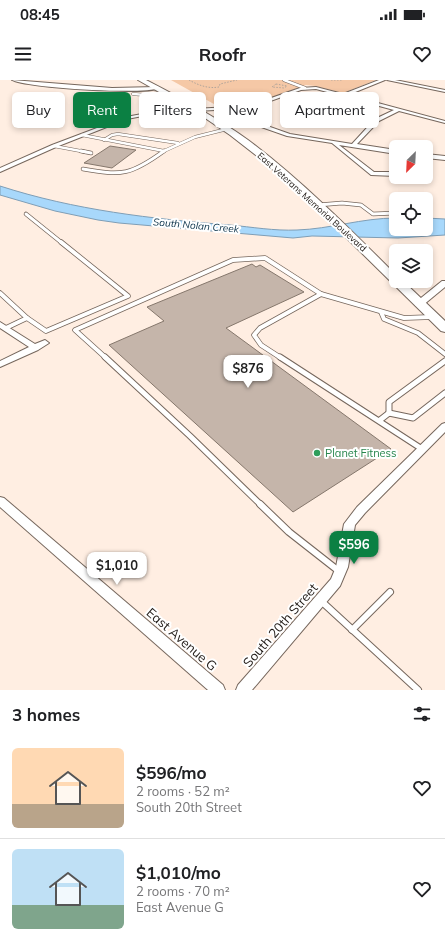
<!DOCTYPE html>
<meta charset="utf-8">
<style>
body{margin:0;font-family:Mulish,sans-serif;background:#f2f2f2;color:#202124;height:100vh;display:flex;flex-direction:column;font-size:15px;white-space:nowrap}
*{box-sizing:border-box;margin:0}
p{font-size:13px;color:#757577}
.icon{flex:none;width:22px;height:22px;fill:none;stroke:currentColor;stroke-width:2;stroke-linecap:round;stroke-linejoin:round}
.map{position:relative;height:610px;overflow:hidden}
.panel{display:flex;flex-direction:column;background:#fff;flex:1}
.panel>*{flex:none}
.hud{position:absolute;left:12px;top:12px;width:421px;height:36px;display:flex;gap:8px}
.needle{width:26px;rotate:204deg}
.controls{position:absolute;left:389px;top:60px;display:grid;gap:8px}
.controls a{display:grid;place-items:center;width:44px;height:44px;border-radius:6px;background:#fff;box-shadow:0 2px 6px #0003;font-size:20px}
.price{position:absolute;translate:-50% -34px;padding:0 9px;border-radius:8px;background:#fff;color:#222;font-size:13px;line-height:26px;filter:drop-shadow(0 1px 2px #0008)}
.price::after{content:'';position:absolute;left:50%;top:24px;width:12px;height:9px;margin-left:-6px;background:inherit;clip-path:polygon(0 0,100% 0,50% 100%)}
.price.on{background:#0b8043;color:#fff}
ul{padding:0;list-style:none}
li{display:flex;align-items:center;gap:12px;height:100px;padding:0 12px}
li+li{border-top:1px solid #e0e0e0}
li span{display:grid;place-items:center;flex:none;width:112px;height:80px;border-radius:6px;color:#555}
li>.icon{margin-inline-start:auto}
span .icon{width:48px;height:48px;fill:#fffc;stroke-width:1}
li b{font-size:17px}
h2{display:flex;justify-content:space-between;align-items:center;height:48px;padding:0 12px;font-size:17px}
.pill{padding:0 14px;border-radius:6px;background:#fff;box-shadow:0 2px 6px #0003;font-size:14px;line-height:36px}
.pill.on{background:#0b8043;color:#fff}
.status{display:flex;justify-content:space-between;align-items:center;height:28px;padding:0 20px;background:#fff;direction:ltr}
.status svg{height:11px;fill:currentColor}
header{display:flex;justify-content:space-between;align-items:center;height:52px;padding:0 12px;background:#fff;font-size:18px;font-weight:700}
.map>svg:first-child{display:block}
</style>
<div class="status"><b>08:45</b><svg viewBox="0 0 49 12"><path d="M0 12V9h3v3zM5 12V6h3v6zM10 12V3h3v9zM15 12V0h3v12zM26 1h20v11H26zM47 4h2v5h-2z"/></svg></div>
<header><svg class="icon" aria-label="menu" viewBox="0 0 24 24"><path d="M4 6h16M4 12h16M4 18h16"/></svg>Roofr<svg class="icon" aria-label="heart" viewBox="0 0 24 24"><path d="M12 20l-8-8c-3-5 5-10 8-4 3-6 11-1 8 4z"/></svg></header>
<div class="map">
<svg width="445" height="610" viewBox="0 0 445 610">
<rect width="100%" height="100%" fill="#ffeee2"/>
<path fill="#f5c8a6" d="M 171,0 L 376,0 L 343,13 L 315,6 L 306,5 L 253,24 L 221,28 Z"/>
<path fill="#a8d8fb" stroke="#7f9eb6" d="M 0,106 C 74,130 152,139 230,145 C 252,147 274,151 297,150 C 330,149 362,138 396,138 L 396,149 L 426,149 L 426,138 L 445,139 L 445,155 L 398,158 L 312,156 L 293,158 L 119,143 L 98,140 L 55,131 L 0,115 Z"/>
<g fill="#c5b5aa" stroke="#85776c">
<path d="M 110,66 L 136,70 L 112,88 L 84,83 Z"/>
<path d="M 252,184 L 256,187 L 260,185 L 304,212 L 226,248 L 391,369 L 293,432 L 109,265 L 164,241 L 147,227 Z"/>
</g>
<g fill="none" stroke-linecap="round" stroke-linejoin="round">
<defs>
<g id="lane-far4">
<path d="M 284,0 L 305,8"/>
<path d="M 133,14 L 146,15 L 165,12"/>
<path d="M 82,55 L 164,71 L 163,72"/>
<path d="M 104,60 L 112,55 L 118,54 L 178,63"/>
<path d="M 54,66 L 86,72"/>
<path d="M 164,71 L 195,57 L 227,49"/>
</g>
<g id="lane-far3">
<path d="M 81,71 L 91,73"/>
<path d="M 83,89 C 122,96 131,95 164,71"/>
<path d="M 318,125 L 342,123 L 361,125 L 373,134 L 396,133"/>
<path d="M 26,134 L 62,163"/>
</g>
<g id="lane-far2">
<path d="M 0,213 L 27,238"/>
<path d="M 381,232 L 384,239 L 418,253 L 445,274"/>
<path d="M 6,248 L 27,238 L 46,251 L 128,216 L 61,162"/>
<path d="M 106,278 L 75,250 L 233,180 L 265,178 L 321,214"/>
<path d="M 281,278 L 261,265 L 254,255 L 260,248 L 321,214 L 404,238 L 431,237"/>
</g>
<g id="lane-far1">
<path d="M 105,277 L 190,356 L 261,425"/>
<path d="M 280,277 L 422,369"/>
<path d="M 389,333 L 389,322 L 445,281"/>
<path d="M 389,333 L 413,338 L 445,313"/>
<path d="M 380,340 L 389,333"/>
</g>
<g id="lane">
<path d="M 260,424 L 289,452 L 340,492"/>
<path d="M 320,520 L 418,610"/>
<path d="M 352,550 L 390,512"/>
</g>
<g id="street">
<path d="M 12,0 L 112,8 L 157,7 L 159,8 C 145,15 26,8 12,0 Z"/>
<path d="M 379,0 L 385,0 L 348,15 L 445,41 L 445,43 L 399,31 L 379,41 L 357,64 L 396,70 L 396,74 L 339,65 L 374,92 L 396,92 L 396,96 L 371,95 L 332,63 L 287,56 L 238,39 L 235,35 L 234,29 L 158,33 L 127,39 L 56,67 L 0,92 L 0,88 L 52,65 L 126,37 L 158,31 L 248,26 L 300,8 L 316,7 L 343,14 ZM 316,9 L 394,30 L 375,39 L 352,64 L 290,54 L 242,37 L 239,35 L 238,29 L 251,28 L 301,10 Z"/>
<path d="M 387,0 L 395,0 L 445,10 L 445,12 Z"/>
<path d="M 426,74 L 445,76 L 445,80 L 426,78 Z"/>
<path d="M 442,201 L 445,201 L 445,207 L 422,226 L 416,226 L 415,224 L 416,222 Z"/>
<path d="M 0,242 L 35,264 L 45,260 L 49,263 L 38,270 L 0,287 L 0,281 L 29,267 L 0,248 Z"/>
<path d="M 445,343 L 445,352 L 365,433 L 355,445 L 348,487 L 340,506 L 252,610 L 236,610 L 238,605 L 331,499 L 336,487 L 344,444 L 357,427 L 442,344 Z"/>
<path d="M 0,417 L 4,418 L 223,605 L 225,610 L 208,610 L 0,427 Z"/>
</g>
<path id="primary" d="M 138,0 L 146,0 C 181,18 216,37 248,60 C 301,100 349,148 396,195 L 396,201 L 403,201 L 445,241 L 445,252 L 441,251 L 319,131 L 262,80 L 230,55 L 205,38 Z"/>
</defs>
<use href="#lane-far4" stroke="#76675d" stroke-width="3.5"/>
<use href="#lane-far3" stroke="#76675d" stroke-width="4.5"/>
<use href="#lane-far2" stroke="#76675d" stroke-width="5.5"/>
<use href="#lane-far1" stroke="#76675d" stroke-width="7"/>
<use href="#lane" stroke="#76675d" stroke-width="8"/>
<use href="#street" stroke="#76675d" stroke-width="2"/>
<use href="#primary" stroke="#76675d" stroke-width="2"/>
<g stroke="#b1a49a" stroke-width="1" stroke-dasharray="1.5 1.5" stroke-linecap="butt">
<path d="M 189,0 C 198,5 208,9 219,7 L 220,4 L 237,0"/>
<path d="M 331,0 L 342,0"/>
<path d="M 276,4 L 287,6 L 284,8 L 272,7 Z"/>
</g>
<use href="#lane-far4" stroke="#fff" stroke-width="2.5"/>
<use href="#lane-far3" stroke="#fff" stroke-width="3"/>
<use href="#lane-far2" stroke="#fff" stroke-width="4"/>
<use href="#lane-far1" stroke="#fff" stroke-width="5"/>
<use href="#lane" stroke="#fff" stroke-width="6"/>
<use href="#street" fill="#fff" fill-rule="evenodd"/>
<use href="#primary" fill="#fff" fill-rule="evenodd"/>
</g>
<circle fill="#2e9e5b" stroke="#fff" stroke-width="1.5" cx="317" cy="373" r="4"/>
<g text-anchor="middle" stroke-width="4" stroke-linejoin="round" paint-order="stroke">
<g font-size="9" fill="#1e1814" stroke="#fff">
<text transform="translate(312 122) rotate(42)" y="3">East Veterans Memorial Boulevard</text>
</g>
<g font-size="10" font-style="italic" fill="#082f47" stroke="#fff">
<text transform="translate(196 145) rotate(5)" y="4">South Nolan Creek</text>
</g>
<g font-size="11" fill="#27864d" stroke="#fff" text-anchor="start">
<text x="325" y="377">Planet Fitness</text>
</g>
<g font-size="13" fill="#1e1814" stroke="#fff">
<text transform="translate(280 545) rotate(-49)" y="5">South 20th Street</text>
<text transform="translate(182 559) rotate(41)" y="5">East Avenue G</text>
</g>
</g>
</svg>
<div class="controls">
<a><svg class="needle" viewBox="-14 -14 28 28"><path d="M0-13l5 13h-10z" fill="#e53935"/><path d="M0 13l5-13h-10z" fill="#757577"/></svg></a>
<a><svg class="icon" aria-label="locate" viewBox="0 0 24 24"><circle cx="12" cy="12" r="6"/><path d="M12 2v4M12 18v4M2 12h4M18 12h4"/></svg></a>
<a><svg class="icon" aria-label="layers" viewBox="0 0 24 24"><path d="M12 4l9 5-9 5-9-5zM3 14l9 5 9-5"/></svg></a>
</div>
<b class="price" style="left:248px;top:309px">$876</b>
<b class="price on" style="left:354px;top:485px">$596</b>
<b class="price" style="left:117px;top:506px">$1,010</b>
<div class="hud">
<a class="pill">Buy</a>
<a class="pill on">Rent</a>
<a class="pill">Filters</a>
<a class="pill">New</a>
<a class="pill">Apartment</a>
</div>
</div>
<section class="panel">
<h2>3 homes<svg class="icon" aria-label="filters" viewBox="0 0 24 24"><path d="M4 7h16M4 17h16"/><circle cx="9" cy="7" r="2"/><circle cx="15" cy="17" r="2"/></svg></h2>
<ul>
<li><span style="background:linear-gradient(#ffd9b3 70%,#b9a48a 0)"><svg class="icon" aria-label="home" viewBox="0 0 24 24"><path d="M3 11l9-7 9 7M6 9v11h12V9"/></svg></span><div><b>$596/mo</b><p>2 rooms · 52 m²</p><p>South 20th Street</p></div><svg class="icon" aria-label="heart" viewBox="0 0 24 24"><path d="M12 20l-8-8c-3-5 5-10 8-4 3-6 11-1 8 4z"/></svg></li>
<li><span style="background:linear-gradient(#bfe0f5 70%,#7fa58c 0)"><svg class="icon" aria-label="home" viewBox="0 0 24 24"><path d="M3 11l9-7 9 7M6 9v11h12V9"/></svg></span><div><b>$1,010/mo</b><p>2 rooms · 70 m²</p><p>East Avenue G</p></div><svg class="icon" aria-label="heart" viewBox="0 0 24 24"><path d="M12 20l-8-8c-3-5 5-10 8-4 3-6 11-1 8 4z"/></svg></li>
</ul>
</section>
